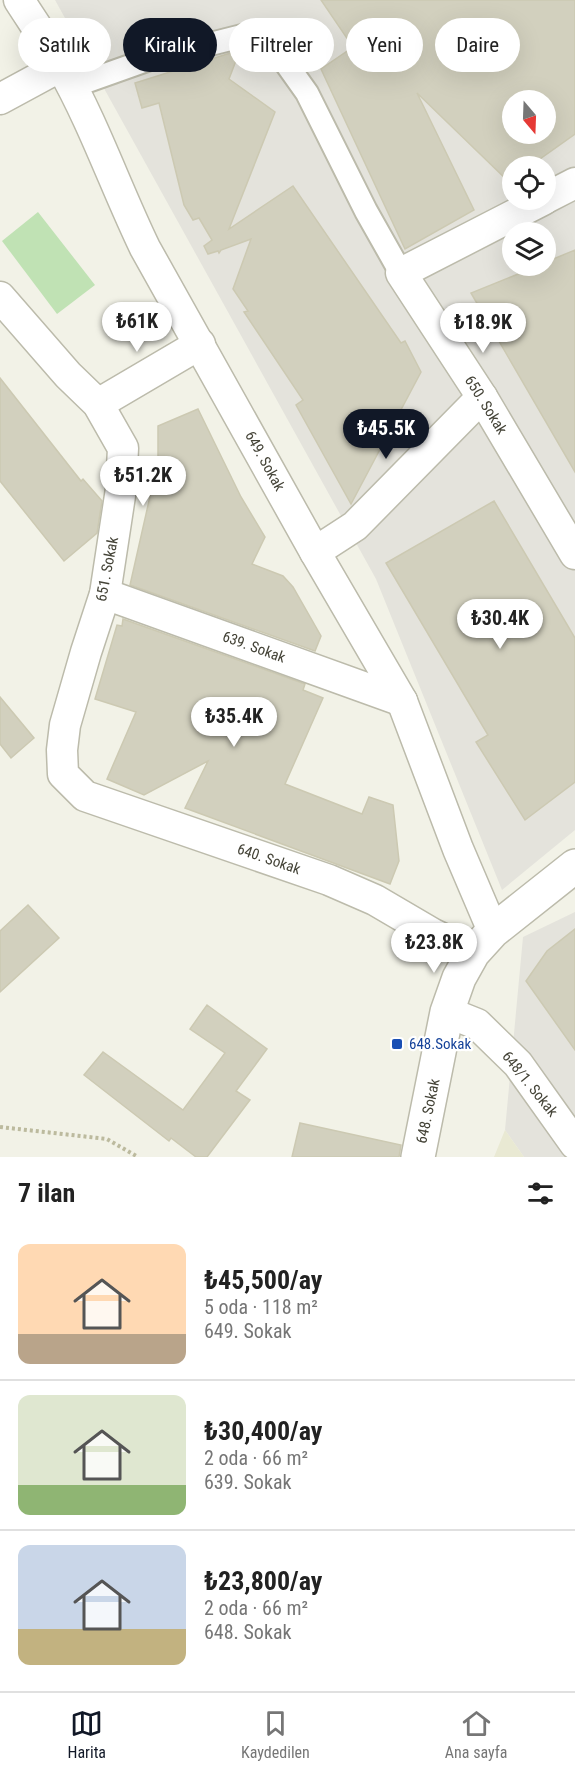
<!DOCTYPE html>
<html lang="tr">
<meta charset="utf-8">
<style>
body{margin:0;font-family:"Roboto Condensed",sans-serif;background:#f6f6f6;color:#222;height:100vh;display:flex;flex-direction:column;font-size:22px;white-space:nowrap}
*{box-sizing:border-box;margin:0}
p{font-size:20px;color:#767676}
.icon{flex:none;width:33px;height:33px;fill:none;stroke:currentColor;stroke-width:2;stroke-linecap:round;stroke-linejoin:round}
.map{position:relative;height:1157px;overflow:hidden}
.sheet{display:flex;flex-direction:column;background:#fff;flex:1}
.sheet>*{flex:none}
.top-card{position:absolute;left:18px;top:18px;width:540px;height:54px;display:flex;gap:12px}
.needle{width:39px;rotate:161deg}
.tools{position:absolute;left:502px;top:90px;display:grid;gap:12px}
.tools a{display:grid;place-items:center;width:54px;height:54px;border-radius:50%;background:#fff;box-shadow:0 6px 24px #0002;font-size:30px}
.price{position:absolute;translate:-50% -51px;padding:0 14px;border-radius:21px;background:#fff;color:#222;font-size:20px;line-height:39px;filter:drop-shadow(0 2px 3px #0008)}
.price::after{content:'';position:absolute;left:50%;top:36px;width:18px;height:14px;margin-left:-9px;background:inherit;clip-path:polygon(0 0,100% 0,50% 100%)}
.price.on{background:#111827;color:#fff}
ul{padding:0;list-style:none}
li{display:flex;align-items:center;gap:18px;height:150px;padding:0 18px}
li+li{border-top:2px solid #e0e0e0}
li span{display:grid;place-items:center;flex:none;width:168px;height:120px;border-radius:12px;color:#555}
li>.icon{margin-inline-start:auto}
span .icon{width:72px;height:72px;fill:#fffc;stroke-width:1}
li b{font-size:26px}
h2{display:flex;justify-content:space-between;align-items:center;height:72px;padding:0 18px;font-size:26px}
.pill{padding:0 21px;border-radius:27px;background:#fff;box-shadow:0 6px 24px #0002;font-size:21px;line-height:54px}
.pill.on{background:#111827;color:#fff}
.tab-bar{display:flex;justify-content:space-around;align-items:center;height:84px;border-top:2px solid #e0e0e0;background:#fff;font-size:16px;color:#767676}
.tab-bar a{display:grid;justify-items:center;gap:3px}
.tab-bar .on{color:#111827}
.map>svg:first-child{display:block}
</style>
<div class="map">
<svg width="575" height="1157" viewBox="0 0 575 1157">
<rect width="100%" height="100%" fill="#f2f2e7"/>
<g fill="#e4e3dc" fill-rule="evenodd">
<path d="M 55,0 L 575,0 L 575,830 L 502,890 L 376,579 ZM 513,100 L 546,100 L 546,134 L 513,134 ZM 513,166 L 546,166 L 546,200 L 513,200 ZM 513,232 L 546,232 L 546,266 L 513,266 Z"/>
<path d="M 575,912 L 575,1157 L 524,1157 L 505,1130 L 523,937 Z"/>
</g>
<path fill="#e9e9d3" d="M 505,1130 L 524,1157 L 494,1157 Z"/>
<path fill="#c0e2b4" d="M 38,212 L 95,285 L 57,314 L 2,241 Z"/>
<g fill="#d2d0be" stroke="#ccc9b2" stroke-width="1.5" fill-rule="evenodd">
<path d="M 321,0 L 575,0 L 575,134 L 530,166 L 513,166 L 513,179 L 509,182 L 417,93 L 474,210 L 405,249 L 321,69 L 353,47 ZM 513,100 L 546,100 L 546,134 L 513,134 Z"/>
<path d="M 240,50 L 229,79 L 275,112 L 229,229 L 293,186 L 401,343 L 405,341 L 421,372 L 351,504 L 296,405 L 303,400 L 244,312 L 248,311 L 233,289 L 251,239 L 221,250 L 219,253 L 218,251 L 208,254 L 204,246 L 212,240 L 199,218 L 193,220 L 184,205 L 159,103 L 142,108 L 135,83 Z"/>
<path d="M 575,250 L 575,472 L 471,293 L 538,266 L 546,266 L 546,262 Z"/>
<path d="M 0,378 L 81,481 L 83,479 L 102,501 L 97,533 L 64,561 L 0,481 Z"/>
<path d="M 198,409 L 241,497 L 265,537 L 252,564 L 283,576 L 293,587 L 321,636 L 315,651 L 130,585 L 158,461 L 158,426 Z"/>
<path d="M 494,501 L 575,638 L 575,782 L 525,820 L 476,742 L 488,735 L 386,563 Z"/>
<path d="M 123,619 L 305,684 L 303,690 L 323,698 L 285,784 L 362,814 L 369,797 L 393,805 L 399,861 L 390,884 L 185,808 L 208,761 L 144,795 L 107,779 L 136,712 L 95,699 L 117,625 L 122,626 Z"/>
<path d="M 0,697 L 34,738 L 11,758 L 0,744 Z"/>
<path d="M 28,905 L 59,938 L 0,992 L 0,931 Z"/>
<path d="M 575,929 L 575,1050 L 526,981 L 547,951 Z"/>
<path d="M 207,1005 L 267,1049 L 236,1091 L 250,1100 L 207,1157 L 196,1157 L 171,1138 L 169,1141 L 84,1075 L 103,1052 L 183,1110 L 225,1053 L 190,1029 Z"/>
<path d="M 300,1123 L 401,1145 L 399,1157 L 292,1157 Z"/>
</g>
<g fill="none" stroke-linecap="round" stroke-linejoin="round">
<defs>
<path id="pedestrian" d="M 71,87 L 147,60 L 246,35 L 275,48 L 307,93 L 366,211 L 401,273"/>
<g id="minor">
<path d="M 19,0 C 33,22 48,43 61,66 C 94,124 116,188 145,248 L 315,552 L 402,701 L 458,849 L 493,931"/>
<path d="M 0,99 L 61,66"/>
<path d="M 546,198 L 575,183"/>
<path d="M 543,200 L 401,273 L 482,397 L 575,554"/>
<path d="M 0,297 L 68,375 L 98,404 L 123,448 L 121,489 L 105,594 L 86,652 L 65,725 L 62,750 L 63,774 L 85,796 L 329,880 L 375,900 L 433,934 L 473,953"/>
<path d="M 98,404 L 200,344"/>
<path d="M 315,552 L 355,526 L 482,397"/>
<path d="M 105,594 L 402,701"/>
<path d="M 447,1012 L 477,1024 L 518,1064 L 575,1144"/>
</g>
<path id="tertiary" d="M 418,1157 L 447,1012 L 459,978 L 473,953 L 493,931 L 575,866"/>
</defs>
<use href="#pedestrian" stroke="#bcbbab" stroke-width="26"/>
<use href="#minor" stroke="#bcbbab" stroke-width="33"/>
<use href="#tertiary" stroke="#bcbbab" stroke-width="36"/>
<path stroke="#bcba9e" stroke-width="4" stroke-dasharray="3 3" stroke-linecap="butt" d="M 0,1127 L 107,1139 L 138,1157"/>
<use href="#pedestrian" stroke="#fff" stroke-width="22"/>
<use href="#minor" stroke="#fff" stroke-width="30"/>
<use href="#tertiary" stroke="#fff" stroke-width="33"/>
</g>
<rect fill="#1a4fb4" stroke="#fff" stroke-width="2" x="391" y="1038" width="12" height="12" rx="3"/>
<g text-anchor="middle" stroke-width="4.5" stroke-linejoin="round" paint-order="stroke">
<g font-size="15" fill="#444337" stroke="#fff">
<text transform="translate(486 405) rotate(58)" y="5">650. Sokak</text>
<text transform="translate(265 461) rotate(61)" y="5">649. Sokak</text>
<text transform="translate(107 569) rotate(-79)" y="5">651. Sokak</text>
<text transform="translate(254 647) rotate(20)" y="5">639. Sokak</text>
<text transform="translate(269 859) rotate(19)" y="5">640. Sokak</text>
<text transform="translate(530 1084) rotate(51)" y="5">648/1. Sokak</text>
<text transform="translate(428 1111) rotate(-78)" y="5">648. Sokak</text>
</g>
<g font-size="15" fill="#164399" stroke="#fff" text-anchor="start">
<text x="409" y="1049">648.Sokak</text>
</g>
</g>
</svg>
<div class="tools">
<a><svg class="needle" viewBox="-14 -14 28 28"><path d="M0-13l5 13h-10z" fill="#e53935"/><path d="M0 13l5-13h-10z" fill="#767676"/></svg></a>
<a><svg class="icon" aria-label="locate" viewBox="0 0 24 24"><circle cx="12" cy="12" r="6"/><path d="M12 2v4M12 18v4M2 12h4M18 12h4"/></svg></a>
<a><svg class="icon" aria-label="layers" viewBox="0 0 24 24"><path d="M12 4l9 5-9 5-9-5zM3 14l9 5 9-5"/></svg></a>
</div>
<b class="price" style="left:137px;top:353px">₺61K</b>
<b class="price" style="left:483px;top:354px">₺18.9K</b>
<b class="price on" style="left:386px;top:460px">₺45.5K</b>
<b class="price" style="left:143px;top:507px">₺51.2K</b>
<b class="price" style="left:500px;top:650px">₺30.4K</b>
<b class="price" style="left:234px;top:748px">₺35.4K</b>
<b class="price" style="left:434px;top:974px">₺23.8K</b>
<div class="top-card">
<a class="pill">Satılık</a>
<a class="pill on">Kiralık</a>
<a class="pill">Filtreler</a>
<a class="pill">Yeni</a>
<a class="pill">Daire</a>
</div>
</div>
<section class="sheet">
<h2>7 ilan<svg class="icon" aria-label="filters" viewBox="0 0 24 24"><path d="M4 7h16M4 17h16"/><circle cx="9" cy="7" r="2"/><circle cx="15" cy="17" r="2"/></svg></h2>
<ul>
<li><span style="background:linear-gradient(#ffd9b3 75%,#b9a48a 0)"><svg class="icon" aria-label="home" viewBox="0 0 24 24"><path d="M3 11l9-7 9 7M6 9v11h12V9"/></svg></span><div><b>₺45,500/ay</b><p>5 oda · 118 m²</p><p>649. Sokak</p></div></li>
<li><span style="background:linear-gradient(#dfe7d0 75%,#8fb573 0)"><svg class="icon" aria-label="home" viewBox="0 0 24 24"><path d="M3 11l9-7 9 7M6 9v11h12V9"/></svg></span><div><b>₺30,400/ay</b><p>2 oda · 66 m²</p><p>639. Sokak</p></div></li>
<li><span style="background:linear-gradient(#c9d6e8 70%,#c2b280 0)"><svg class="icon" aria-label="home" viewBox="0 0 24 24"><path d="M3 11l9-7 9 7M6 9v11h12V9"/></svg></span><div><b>₺23,800/ay</b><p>2 oda · 66 m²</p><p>648. Sokak</p></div></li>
</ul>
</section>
<nav class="tab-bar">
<a class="on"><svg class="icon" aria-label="map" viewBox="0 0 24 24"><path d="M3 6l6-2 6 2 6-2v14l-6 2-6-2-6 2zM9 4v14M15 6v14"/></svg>Harita</a>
<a><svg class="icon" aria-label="saved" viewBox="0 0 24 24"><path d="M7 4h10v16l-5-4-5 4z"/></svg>Kaydedilen</a>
<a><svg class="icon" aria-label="home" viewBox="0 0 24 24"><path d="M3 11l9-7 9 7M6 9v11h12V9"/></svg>Ana sayfa</a>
</nav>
